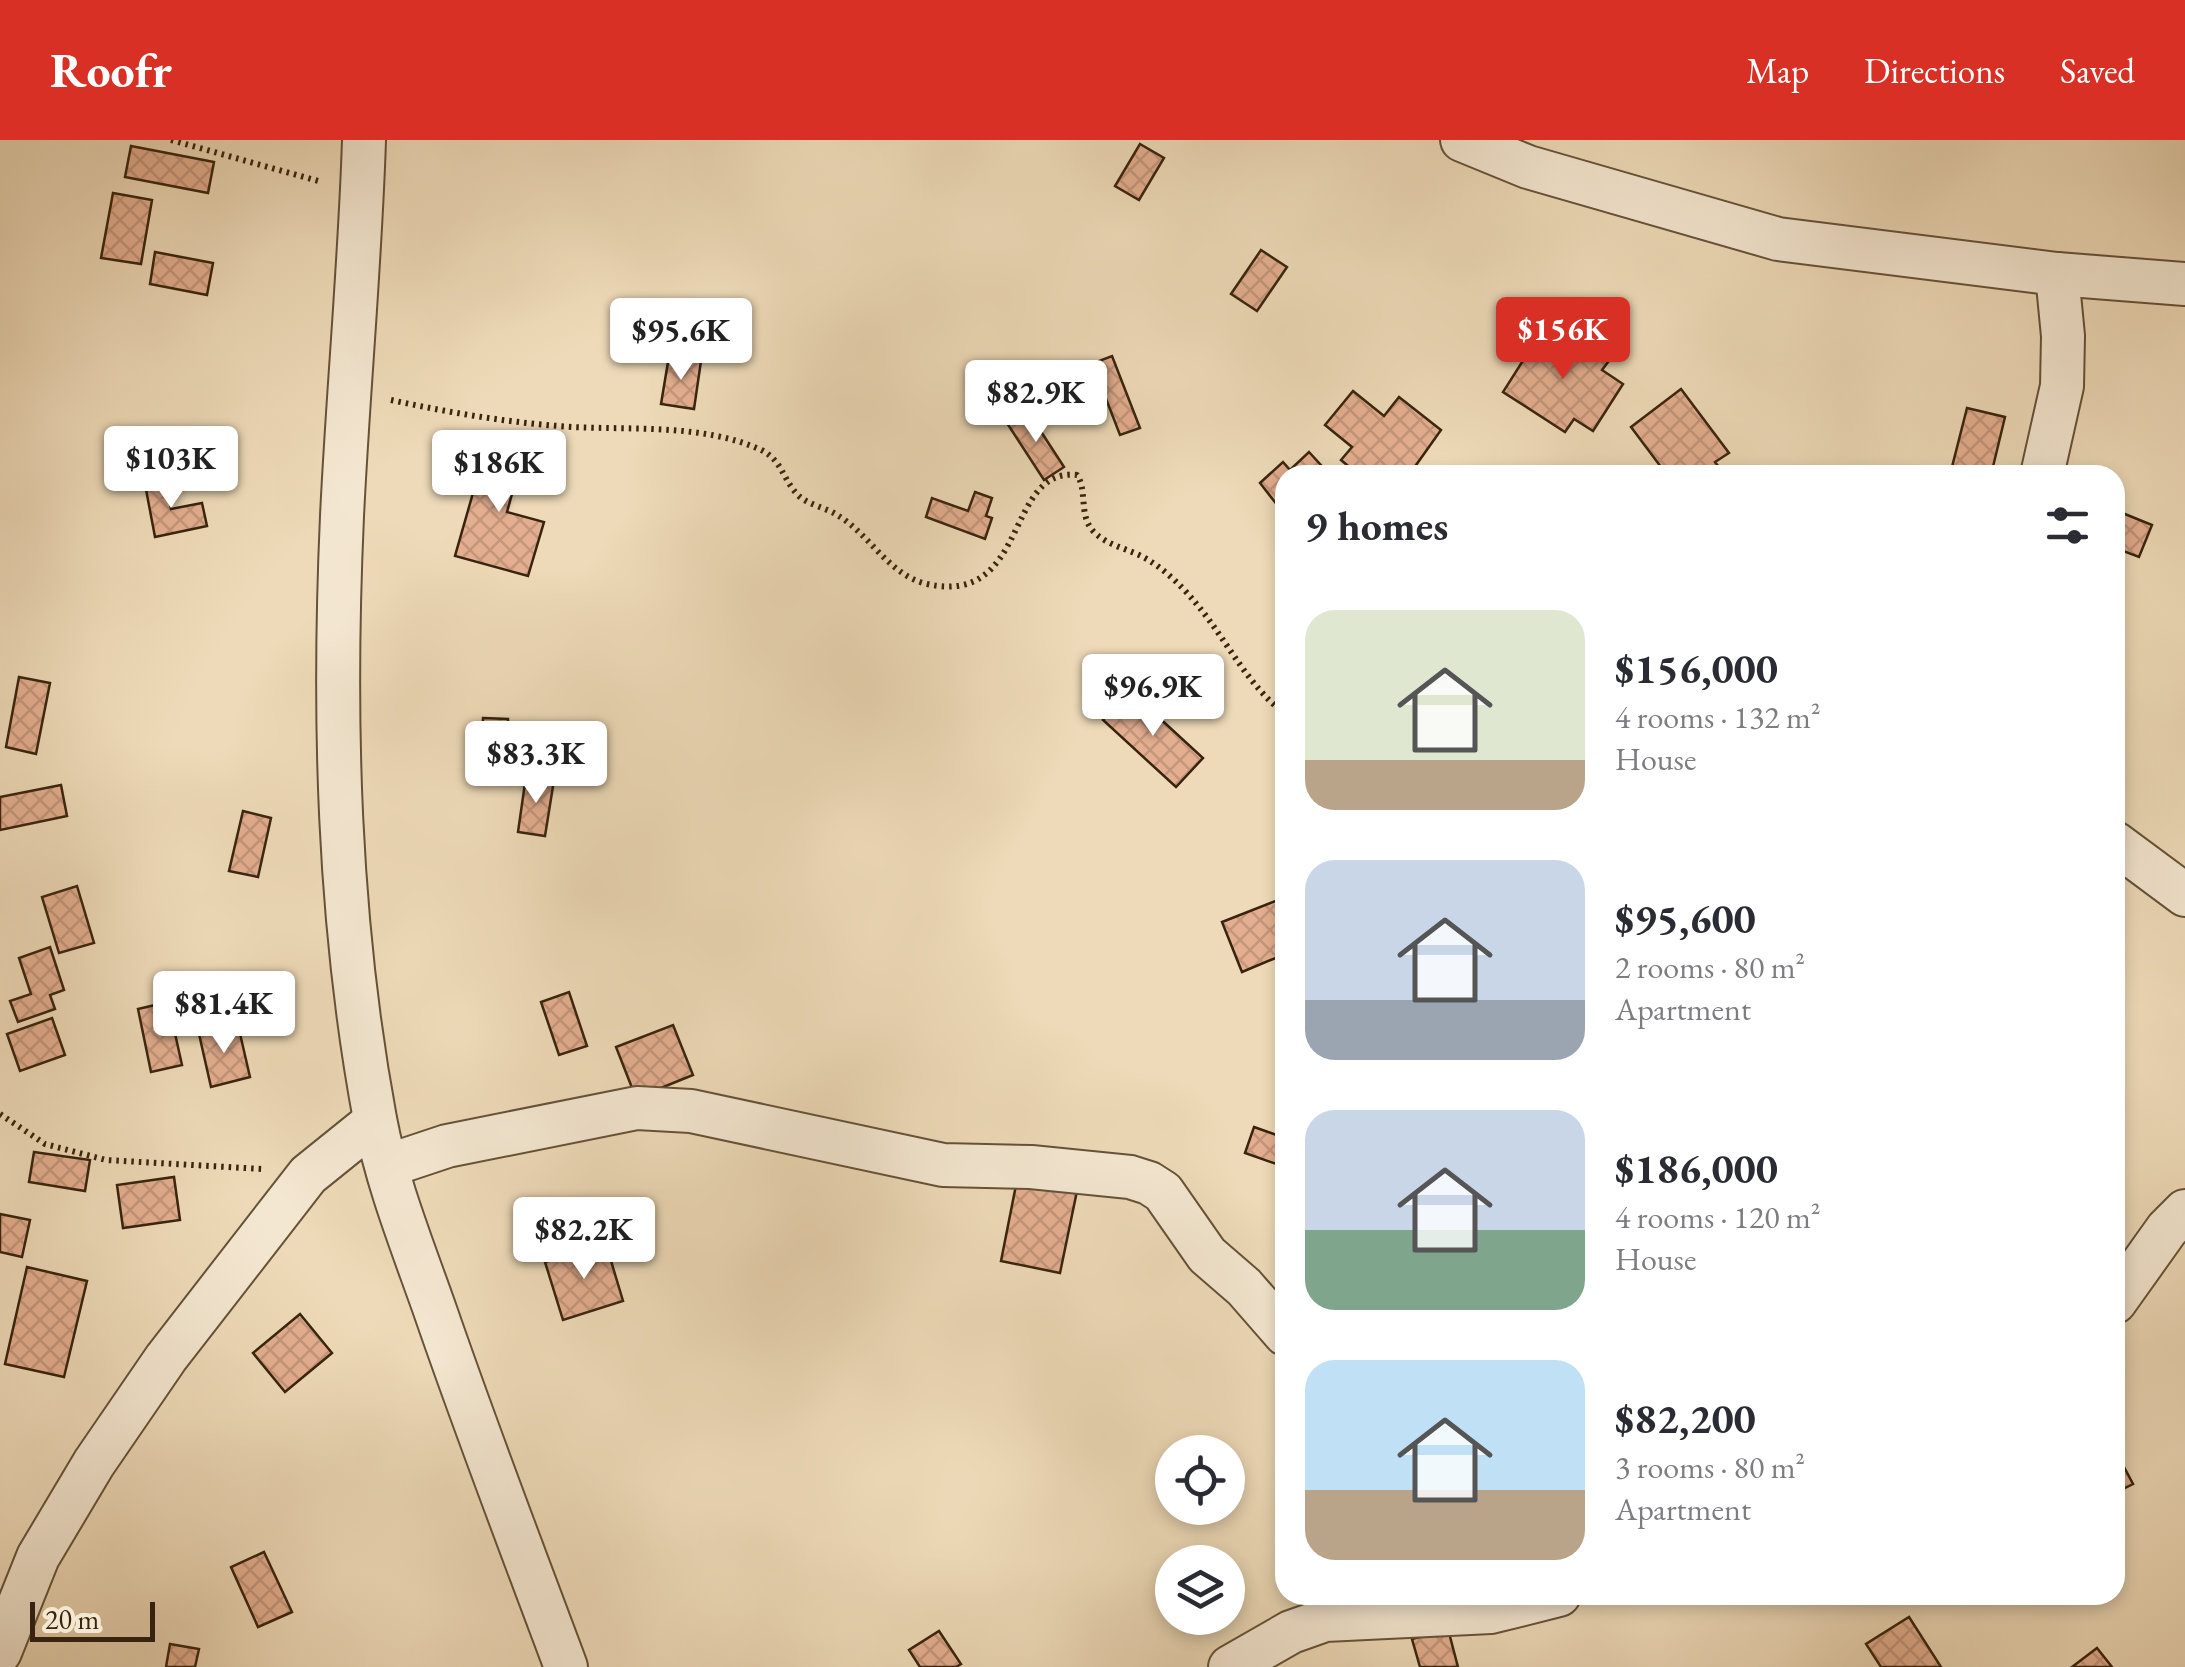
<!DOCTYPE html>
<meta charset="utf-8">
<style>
body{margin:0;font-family:"EB Garamond",serif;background:#f2f2f3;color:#2b2b33;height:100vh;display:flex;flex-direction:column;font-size:38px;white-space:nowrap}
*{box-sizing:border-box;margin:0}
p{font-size:32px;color:#7c7c81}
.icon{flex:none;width:55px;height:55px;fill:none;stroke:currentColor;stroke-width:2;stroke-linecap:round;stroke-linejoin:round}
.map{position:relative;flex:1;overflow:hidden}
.panel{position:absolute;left:1275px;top:325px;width:850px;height:1140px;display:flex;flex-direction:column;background:#fff;border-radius:30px;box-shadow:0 5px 15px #0003}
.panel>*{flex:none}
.controls{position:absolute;left:1155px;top:1295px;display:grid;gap:20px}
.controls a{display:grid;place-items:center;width:90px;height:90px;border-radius:50%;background:#fff;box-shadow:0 5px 15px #0003;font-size:50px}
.scale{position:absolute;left:30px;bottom:25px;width:125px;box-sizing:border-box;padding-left:10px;border:5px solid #38240e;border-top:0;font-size:28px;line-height:35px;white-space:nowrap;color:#38240e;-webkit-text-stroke:8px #f4e7d1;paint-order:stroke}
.price{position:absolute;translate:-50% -85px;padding:0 22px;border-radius:10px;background:#fff;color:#222;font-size:32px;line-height:65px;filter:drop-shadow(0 2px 5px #0008)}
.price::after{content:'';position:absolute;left:50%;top:60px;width:30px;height:22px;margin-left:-15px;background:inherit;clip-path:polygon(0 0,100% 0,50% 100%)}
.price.current{background:#d93025;color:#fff}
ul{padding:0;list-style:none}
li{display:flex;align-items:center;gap:30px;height:250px;padding:0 30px}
li span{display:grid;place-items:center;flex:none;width:280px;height:200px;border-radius:30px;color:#555}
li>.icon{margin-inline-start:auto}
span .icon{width:120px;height:120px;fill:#fffc;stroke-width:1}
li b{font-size:42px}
h2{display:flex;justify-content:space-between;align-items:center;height:120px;padding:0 30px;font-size:42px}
header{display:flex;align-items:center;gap:60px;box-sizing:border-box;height:140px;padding:0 50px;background:#d93025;color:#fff}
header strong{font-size:48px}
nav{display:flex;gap:55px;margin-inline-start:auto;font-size:35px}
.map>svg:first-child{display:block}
</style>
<header>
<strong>Roofr</strong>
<nav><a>Map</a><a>Directions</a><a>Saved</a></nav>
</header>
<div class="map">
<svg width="2185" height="1527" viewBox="0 0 2185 1527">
<defs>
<pattern id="building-cross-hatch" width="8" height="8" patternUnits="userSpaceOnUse" patternTransform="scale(2.5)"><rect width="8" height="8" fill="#e4af90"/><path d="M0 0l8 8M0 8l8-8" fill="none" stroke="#c4967b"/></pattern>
</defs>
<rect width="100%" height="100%" fill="#eedab8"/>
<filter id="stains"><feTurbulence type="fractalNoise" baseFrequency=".002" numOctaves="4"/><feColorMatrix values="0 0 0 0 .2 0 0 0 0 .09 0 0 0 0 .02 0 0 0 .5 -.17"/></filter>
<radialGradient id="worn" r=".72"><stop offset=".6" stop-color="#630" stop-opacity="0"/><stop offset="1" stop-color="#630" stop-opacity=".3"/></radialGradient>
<g fill="url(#building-cross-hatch)" stroke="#38240e" stroke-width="2.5">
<path d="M 1140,4 L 1164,18 L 1139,60 L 1115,46 Z"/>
<path d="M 131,6 L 214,22 L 208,53 L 125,37 Z"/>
<path d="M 113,53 L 152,60 L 141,124 L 101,118 Z"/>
<path d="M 1261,110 L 1287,127 L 1257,171 L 1231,154 Z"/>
<path d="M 155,112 L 213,123 L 207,155 L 150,144 Z"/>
<path d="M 1547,183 L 1608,222 L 1602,230 L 1623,244 L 1593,291 L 1574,279 L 1565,292 L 1503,252 Z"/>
<path d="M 669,216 L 701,221 L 694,269 L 661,264 Z"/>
<path d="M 1112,216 L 1140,288 L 1120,295 L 1103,251 L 1067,265 L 1057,237 Z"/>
<path d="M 1681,249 L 1729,313 L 1715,322 L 1725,335 L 1667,335 L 1631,287 Z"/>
<path d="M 1353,251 L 1384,276 L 1399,257 L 1441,290 L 1409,335 L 1359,335 L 1341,320 L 1352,307 L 1325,285 Z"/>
<path d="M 1967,268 L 2005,277 L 1991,335 L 1951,331 Z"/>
<path d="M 1027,270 L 1064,327 L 1044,340 L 1007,283 Z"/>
<path d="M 489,297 L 525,307 L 507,372 L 544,382 L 528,436 L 455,416 Z"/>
<path d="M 1309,312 L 1330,335 L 1285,335 L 1285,375 L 1260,343 L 1283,322 L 1290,330 Z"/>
<path d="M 164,335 L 171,369 L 202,363 L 207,386 L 155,397 L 144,339 Z"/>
<path d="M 975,352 L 992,358 L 986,376 L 992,378 L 985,399 L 926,377 L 932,358 L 968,371 Z"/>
<path d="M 2115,370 L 2152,385 L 2139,417 L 2115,408 Z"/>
<path d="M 19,537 L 50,543 L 36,614 L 6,607 Z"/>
<path d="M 1130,551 L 1203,618 L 1176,647 L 1103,580 Z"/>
<path d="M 483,578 L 508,579 L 508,608 L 482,608 Z"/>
<path d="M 526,636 L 554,640 L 545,696 L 518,692 Z"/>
<path d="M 61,645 L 67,676 L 0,690 L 0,657 Z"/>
<path d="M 243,671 L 271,678 L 258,737 L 229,731 Z"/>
<path d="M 77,746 L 94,803 L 59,813 L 42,757 Z"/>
<path d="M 1278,760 L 1285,778 L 1285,814 L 1242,832 L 1222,782 Z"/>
<path d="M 50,807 L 64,850 L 50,855 L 55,869 L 18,882 L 10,861 L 31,854 L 19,818 Z"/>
<path d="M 569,852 L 587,906 L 559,915 L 541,862 Z"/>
<path d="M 168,862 L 182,925 L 151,932 L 138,869 Z"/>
<path d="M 52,878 L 65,915 L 20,931 L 7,894 Z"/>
<path d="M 238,885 L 250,937 L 211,947 L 199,894 Z"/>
<path d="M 673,885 L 693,935 L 636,958 L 616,907 Z"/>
<path d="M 1254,987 L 1285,998 L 1285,1027 L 1245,1013 Z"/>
<path d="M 34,1012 L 90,1020 L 85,1051 L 29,1042 Z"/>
<path d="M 174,1037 L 180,1080 L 123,1088 L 117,1045 Z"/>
<path d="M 1017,1040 L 1077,1051 L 1060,1133 L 1001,1121 Z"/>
<path d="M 0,1074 L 30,1080 L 22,1117 L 0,1112 Z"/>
<path d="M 606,1104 L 623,1161 L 563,1180 L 545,1122 Z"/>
<path d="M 27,1127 L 87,1141 L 64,1237 L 5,1224 Z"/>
<path d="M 300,1174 L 332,1213 L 285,1252 L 253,1213 Z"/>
<path d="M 2115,1310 L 2133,1344 L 2115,1353 Z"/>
<path d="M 264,1412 L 292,1472 L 258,1487 L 231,1427 Z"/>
<path d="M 1909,1477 L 1941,1527 L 1881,1527 L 1866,1504 Z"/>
<path d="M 1448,1489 L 1458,1527 L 1420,1527 L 1412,1499 Z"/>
<path d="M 939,1491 L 961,1524 L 956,1527 L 920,1527 L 909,1510 Z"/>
<path d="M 170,1504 L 199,1509 L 195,1527 L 166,1527 Z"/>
<path d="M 2097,1508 L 2112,1527 L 2072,1527 Z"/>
</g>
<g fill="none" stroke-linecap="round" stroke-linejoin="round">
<defs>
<g id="minor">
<path d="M 364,0 C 360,126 348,251 342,376 C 333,577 338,781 375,979 C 387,1044 414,1110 436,1173 C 477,1292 522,1409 566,1527"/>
<path d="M 1462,0 L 1528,27 L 1778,99 L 2057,134 L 2185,144"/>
<path d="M 2042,335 L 2062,246 L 2063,196 L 2057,134"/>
<path d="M 2115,703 L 2185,755"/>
<path d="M 387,1026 L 447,1006 L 637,968 L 691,971 L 943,1025 L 1031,1027 L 1130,1037 L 1149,1043 L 1163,1052 L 1207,1115 L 1244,1147 L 1285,1194"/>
<path d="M 2115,1162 L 2167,1089 L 2185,1071"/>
<path d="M 0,1512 L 38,1417 L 94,1323 L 166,1218 L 308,1035 L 375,981"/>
<path d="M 1230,1527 L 1291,1492 L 1325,1480 L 1491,1472 L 1559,1455"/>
</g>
</defs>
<use href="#minor" stroke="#665238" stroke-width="46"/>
<g stroke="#38240e" stroke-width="6" stroke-dasharray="2.5 5" stroke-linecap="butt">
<path d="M 171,0 L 322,42"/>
<path d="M 391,260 C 451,273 511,283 572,287 C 632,290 702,284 759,309 C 782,319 782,338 797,354 C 807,365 825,367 837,375 C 870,394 888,435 927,444 C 1030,467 1004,327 1077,335 C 1088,351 1078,376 1094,392 C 1107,405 1125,408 1141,416 C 1160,425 1181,445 1194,461 C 1226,498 1246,544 1285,574"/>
<path d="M 0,974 L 45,1004 L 106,1020 L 262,1029"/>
</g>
<use href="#minor" stroke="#f4e7d1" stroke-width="42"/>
</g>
<rect width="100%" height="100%" filter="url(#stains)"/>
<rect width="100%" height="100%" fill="url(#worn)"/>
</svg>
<div class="controls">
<a><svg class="icon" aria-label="locate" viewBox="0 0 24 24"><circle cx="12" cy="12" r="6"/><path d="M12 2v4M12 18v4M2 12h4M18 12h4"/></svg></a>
<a><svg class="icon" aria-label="layers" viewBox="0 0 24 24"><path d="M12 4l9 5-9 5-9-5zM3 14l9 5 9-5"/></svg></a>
</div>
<div class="scale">20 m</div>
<b class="price current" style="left:1563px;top:242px">$156K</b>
<b class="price" style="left:681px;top:243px">$95.6K</b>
<b class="price" style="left:1036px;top:305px">$82.9K</b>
<b class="price" style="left:171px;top:371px">$103K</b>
<b class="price" style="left:499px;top:375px">$186K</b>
<b class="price" style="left:1153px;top:599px">$96.9K</b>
<b class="price" style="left:536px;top:666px">$83.3K</b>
<b class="price" style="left:224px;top:916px">$81.4K</b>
<b class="price" style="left:584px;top:1142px">$82.2K</b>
<section class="panel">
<h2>9 homes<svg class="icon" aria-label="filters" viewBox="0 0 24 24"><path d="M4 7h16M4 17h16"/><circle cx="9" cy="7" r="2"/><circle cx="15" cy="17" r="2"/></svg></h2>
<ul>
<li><span style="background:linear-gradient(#dfe7d0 75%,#b9a48a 0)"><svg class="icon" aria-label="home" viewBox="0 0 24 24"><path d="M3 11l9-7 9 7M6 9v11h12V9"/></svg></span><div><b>$156,000</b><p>4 rooms · 132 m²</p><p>House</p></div></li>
<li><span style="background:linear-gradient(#c9d6e8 70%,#9aa5b1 0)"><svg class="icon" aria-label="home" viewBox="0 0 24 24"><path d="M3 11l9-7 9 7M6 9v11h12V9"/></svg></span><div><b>$95,600</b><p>2 rooms · 80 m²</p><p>Apartment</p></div></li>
<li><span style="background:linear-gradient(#c9d6e8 60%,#7fa58c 0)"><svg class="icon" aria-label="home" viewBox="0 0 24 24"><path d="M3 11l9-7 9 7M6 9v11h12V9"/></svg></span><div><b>$186,000</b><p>4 rooms · 120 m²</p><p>House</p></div></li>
<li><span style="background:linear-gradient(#bfe0f5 65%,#b9a48a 0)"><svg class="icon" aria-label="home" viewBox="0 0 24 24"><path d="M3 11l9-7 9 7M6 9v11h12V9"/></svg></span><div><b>$82,200</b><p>3 rooms · 80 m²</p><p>Apartment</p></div></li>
</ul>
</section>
</div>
